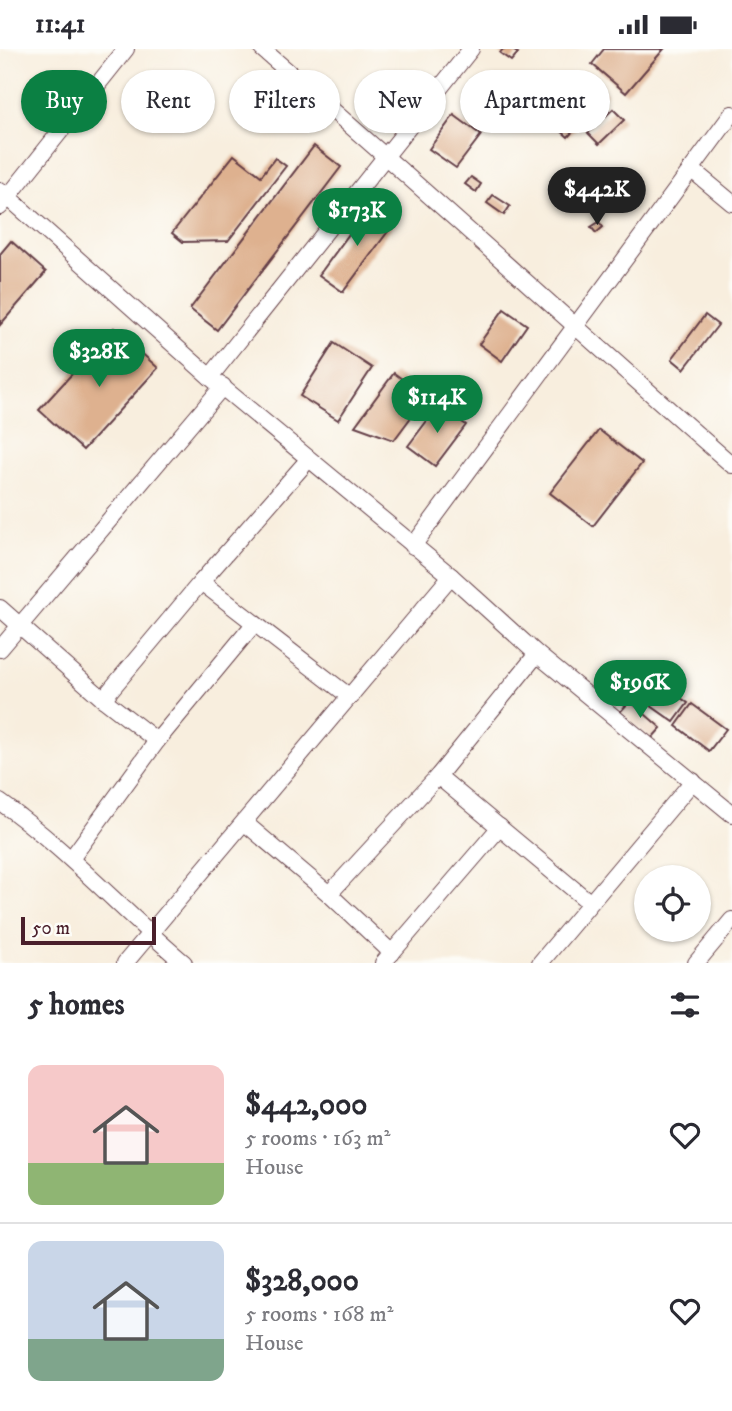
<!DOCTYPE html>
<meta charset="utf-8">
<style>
body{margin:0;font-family:"IM FELL DW Pica",serif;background:#f2f2f3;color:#2b2b33;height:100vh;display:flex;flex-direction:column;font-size:26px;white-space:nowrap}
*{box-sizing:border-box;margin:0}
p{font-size:23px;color:#7c7c81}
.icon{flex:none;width:38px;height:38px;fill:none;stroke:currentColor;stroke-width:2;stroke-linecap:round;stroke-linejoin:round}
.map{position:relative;height:914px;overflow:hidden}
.drawer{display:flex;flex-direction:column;background:#fff;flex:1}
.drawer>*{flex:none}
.guide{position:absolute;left:21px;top:21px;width:691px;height:63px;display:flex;gap:14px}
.buttons{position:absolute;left:634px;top:816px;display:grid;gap:14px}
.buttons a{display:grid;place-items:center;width:77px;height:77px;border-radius:50%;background:#fff;box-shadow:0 2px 5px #0004;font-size:35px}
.scale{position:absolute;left:21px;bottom:18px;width:135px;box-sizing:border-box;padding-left:7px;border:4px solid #4a1f2b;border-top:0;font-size:19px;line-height:24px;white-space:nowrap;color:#4a1f2b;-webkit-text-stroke:5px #fdfcf7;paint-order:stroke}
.price{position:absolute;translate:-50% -60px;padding:0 16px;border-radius:24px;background:#0b8043;color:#fff;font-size:23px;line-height:46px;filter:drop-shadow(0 2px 4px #0008)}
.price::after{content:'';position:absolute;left:50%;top:42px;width:21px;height:16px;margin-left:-10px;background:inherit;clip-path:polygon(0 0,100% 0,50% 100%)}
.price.on{background:#222;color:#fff}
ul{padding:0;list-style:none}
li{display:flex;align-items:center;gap:21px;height:175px;padding:0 28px}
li+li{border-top:2px solid #e1e1e2}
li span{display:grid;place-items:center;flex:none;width:196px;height:140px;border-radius:14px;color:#555}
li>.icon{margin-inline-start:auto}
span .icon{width:84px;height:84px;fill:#fffc;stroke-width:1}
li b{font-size:30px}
h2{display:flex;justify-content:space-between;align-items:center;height:84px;padding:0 28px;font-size:30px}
.chip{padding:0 24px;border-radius:32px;background:#fff;box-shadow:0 2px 5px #0004;font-size:24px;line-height:63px}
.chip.on{background:#0b8043;color:#fff}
.status{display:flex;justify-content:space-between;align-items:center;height:49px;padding:0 35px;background:#fff;direction:ltr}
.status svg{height:19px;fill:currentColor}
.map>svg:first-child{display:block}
</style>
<div class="status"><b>11:41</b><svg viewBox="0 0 49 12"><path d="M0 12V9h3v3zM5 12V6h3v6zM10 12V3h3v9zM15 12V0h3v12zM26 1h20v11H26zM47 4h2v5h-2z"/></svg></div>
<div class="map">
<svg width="732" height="914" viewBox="0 0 732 914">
<rect width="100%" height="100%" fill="#fdfcf7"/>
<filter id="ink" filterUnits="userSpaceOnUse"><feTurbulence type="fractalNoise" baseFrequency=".0143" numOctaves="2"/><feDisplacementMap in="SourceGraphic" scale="14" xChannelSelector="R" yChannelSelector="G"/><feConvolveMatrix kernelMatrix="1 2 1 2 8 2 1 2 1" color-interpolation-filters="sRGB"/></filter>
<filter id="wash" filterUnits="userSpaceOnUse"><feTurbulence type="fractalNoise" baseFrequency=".00686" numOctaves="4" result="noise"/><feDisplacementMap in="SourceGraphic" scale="28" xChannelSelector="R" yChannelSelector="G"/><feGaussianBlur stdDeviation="1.57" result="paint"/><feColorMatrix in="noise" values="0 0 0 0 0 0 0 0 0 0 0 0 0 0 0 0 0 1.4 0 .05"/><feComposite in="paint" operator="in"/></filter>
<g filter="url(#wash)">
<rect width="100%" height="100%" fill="#f8eede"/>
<g id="blocks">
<g fill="#deb18f">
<path d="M 503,0 L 516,0 L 514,2 L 518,4 L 511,12 L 500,4 Z"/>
<path d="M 604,0 L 664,0 L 626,44 L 592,15 Z"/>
<path d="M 588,27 L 607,44 L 568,88 L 549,71 Z"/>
<path d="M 613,60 L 624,71 L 599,95 L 588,84 Z"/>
<path d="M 454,66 L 481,86 L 456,119 L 429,100 Z"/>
<path d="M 314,97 L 341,118 L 217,281 L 190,260 Z"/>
<path d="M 234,106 L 261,127 L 275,109 L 286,117 L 228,192 L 183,193 L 172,184 Z"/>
<path d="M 471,128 L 481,135 L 476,143 L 465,135 Z"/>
<path d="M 493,146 L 510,157 L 504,166 L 487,154 Z"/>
<path d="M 371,155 L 395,173 L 343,243 L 319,226 Z"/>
<path d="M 599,173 L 603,178 L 596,184 L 591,178 Z"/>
<path d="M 11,192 L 46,223 L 0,276 L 0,205 Z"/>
<path d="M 504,260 L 527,276 L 502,312 L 479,295 Z"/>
<path d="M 705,266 L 718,276 L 684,320 L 672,310 Z"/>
<path d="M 114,279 L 158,319 L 83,401 L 39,361 Z"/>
<path d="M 334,294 L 372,319 L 338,371 L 300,347 Z"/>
<path d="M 394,324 L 426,348 L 394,391 L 355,377 Z"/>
<path d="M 439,356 L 466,376 L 435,417 L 408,397 Z"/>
<path d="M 599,381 L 642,414 L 593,477 L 550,444 Z"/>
<path d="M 651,628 L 688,654 L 674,673 L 637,647 Z"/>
<path d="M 630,652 L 661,679 L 651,690 L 620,663 Z"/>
<path d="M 692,655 L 726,680 L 709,702 L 676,677 Z"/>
</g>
</g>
</g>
<g filter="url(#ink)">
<use href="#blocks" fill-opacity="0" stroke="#643e46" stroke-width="2"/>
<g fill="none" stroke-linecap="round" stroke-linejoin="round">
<defs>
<g id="minor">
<path d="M 262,0 C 421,136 574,278 732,416"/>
<path d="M 691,120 L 732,154"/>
<path d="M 0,141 L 210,328 L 451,527 L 537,605 L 732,765"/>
<path d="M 0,158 L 126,0"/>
<path d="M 210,328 L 471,0"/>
<path d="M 413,497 L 732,65"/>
<path d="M 201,533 L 350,648"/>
<path d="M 0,559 L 103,650 L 157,692"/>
<path d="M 0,600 L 223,337"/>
<path d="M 103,650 L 201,533 L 308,411"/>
<path d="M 438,727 L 589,853"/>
<path d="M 0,753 C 67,800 122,862 184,914"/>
<path d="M 245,774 L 329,845 L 392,904"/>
<path d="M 71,810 L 157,692 L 254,575"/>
<path d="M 329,845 L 438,727 L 537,605"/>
<path d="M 125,914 L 451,527"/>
<path d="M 383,914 L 500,778"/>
<path d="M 540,914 L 693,732"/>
<path d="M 696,914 L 732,871"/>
</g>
</defs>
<use href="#minor" stroke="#643e46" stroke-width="18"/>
<use href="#minor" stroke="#fff" stroke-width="16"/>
</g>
</g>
</svg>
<div class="buttons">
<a><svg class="icon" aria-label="locate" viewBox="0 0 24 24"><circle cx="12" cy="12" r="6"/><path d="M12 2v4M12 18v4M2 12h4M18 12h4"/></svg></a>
</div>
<div class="scale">50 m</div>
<b class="price on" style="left:597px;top:178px">$442K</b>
<b class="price" style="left:357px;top:199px">$173K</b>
<b class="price" style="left:99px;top:340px">$328K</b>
<b class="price" style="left:437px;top:386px">$114K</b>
<b class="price" style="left:640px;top:671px">$196K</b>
<div class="guide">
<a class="chip on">Buy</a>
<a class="chip">Rent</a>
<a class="chip">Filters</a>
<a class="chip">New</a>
<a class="chip">Apartment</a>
</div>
</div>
<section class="drawer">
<h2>5 homes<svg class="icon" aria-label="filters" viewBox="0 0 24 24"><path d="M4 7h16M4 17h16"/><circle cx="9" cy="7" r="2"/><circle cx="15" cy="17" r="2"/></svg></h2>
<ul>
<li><span style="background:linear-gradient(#f6c9c9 70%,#8fb573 0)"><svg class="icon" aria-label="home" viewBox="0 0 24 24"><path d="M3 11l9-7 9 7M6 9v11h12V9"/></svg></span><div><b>$442,000</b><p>5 rooms · 163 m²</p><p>House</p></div><svg class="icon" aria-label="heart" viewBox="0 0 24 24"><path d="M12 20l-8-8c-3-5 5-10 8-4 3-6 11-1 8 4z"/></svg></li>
<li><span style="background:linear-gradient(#c9d6e8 70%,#7fa58c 0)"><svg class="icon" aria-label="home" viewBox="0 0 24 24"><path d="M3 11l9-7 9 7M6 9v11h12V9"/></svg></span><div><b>$328,000</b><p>5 rooms · 168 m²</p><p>House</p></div><svg class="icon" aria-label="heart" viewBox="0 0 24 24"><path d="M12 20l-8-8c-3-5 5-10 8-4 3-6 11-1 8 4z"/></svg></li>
</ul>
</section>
